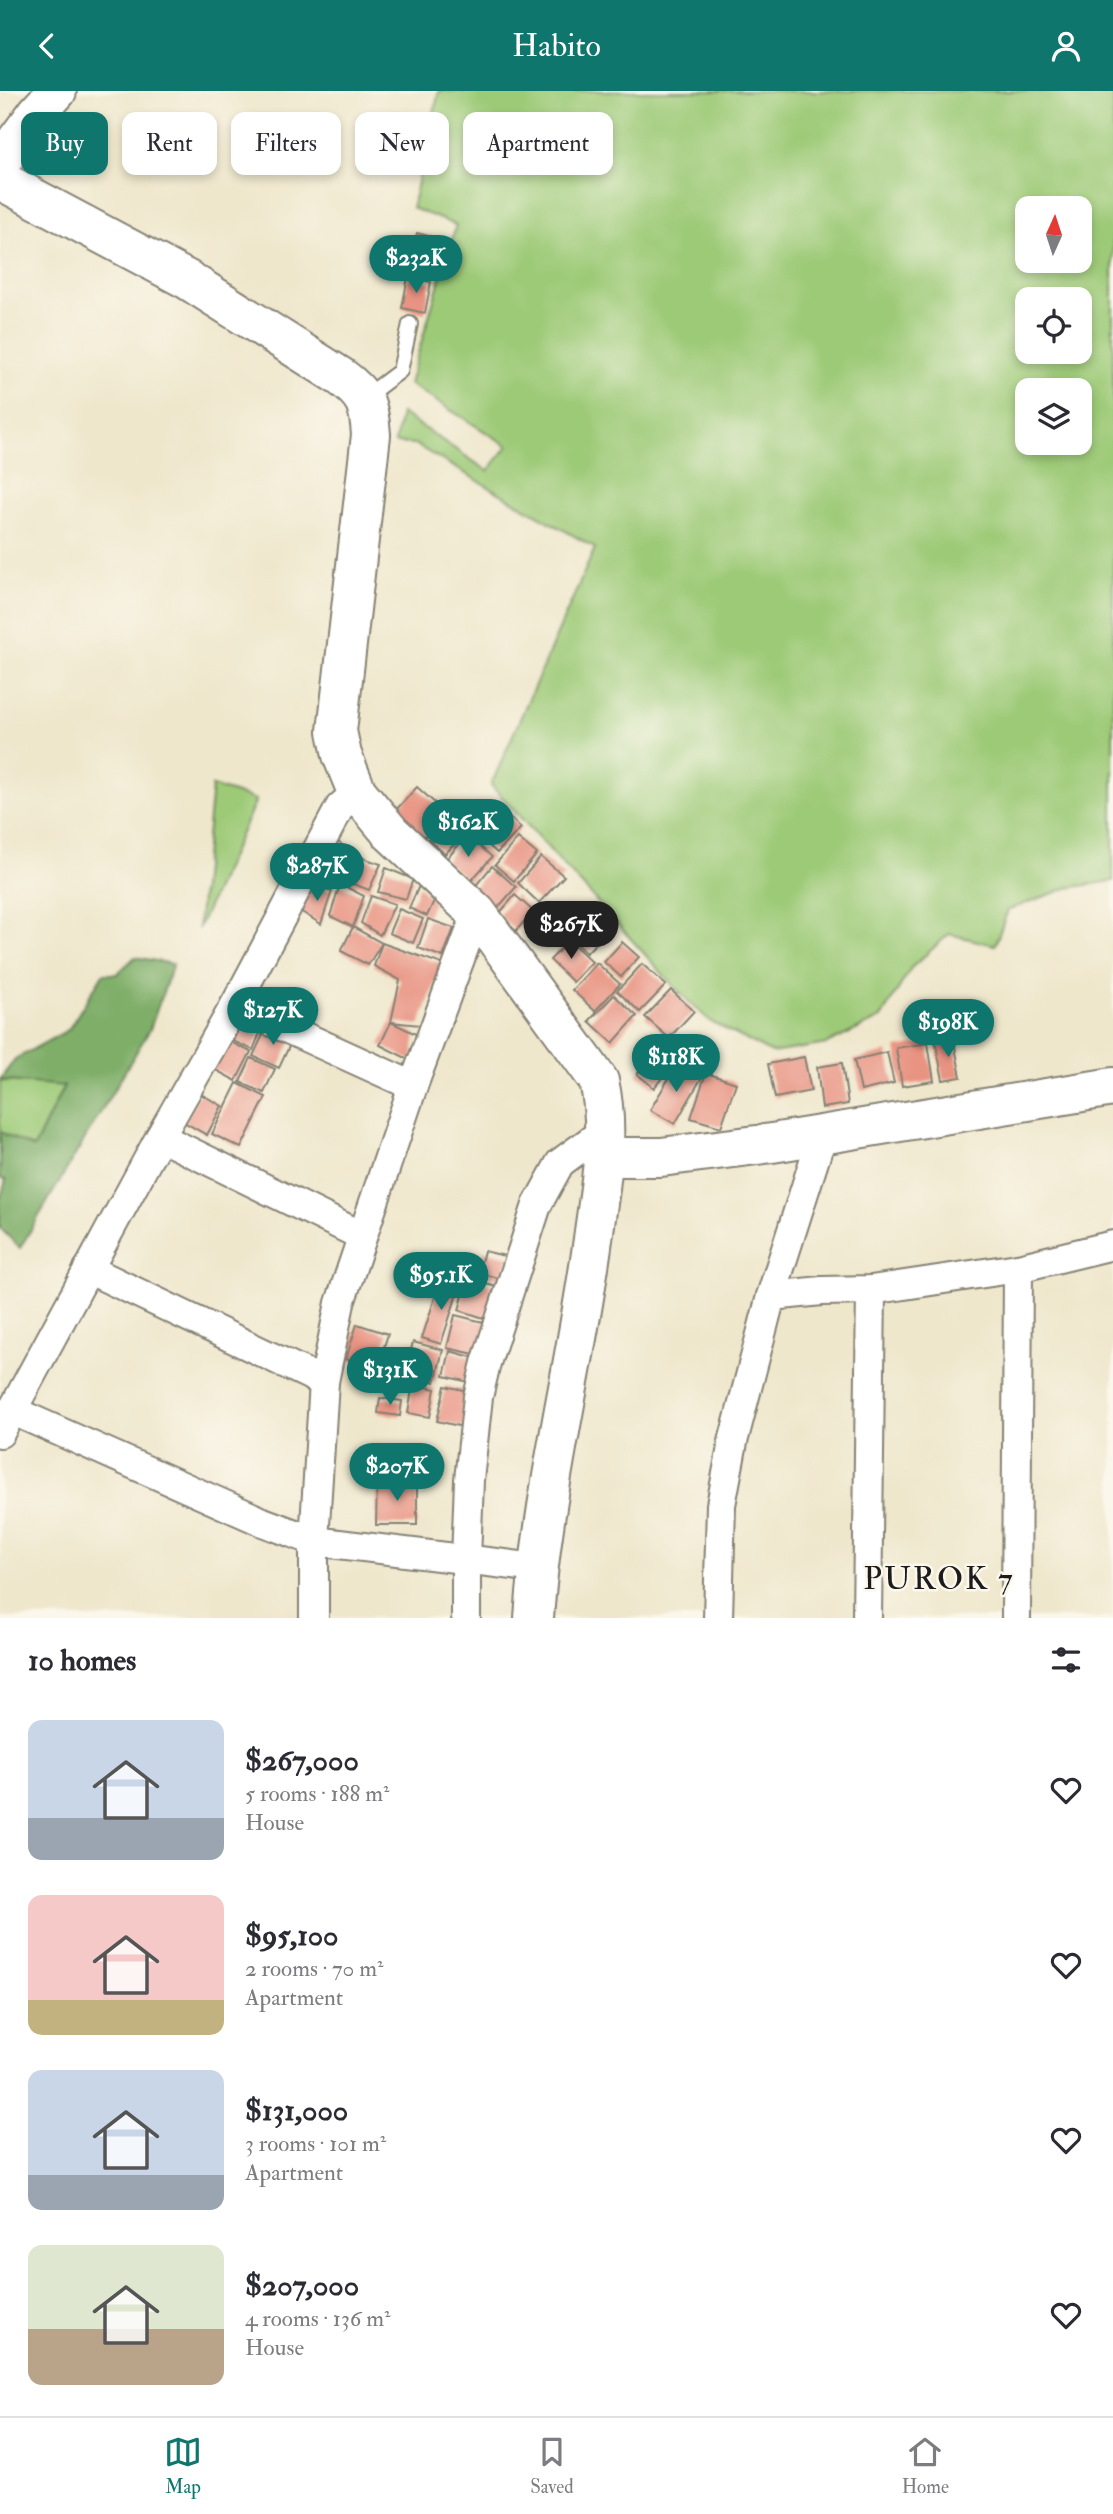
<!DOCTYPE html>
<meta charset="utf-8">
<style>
body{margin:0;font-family:"IM FELL Double Pica",serif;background:#f2f2f3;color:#2b2b33;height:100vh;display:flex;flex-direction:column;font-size:26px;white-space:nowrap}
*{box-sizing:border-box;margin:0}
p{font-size:23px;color:#7c7c81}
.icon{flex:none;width:38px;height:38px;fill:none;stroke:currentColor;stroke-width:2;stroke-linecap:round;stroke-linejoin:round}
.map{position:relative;height:1527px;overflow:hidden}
.side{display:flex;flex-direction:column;background:#fff;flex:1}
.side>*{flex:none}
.guide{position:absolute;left:21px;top:21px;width:700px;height:63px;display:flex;gap:14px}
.needle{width:46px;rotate:3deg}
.buttons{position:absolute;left:1015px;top:105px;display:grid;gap:14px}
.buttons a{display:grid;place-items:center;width:77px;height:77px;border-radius:14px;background:#fff;box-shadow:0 4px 10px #0003;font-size:35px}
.price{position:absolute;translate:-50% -60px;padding:0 16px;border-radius:24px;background:#0f766e;color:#fff;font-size:23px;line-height:46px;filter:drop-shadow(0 2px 4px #0008)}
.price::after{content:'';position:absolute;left:50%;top:42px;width:21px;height:16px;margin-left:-10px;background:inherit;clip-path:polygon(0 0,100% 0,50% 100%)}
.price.selected{background:#222;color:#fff}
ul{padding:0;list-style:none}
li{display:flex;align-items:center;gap:21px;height:175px;padding:0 28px}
li span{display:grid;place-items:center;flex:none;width:196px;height:140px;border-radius:14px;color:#555}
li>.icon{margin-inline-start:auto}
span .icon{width:84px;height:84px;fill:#fffc;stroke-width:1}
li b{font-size:30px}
h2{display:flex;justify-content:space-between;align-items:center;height:84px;padding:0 28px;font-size:30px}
.tag{padding:0 24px;border-radius:14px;background:#fff;box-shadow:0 4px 10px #0003;font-size:24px;line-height:63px}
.tag.selected{background:#0f766e;color:#fff}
header{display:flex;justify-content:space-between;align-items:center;height:91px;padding:0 28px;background:#0f766e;color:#fff;font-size:32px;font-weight:600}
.dock{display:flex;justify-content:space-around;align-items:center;height:98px;border-top:2px solid #e1e1e2;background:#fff;font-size:19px;color:#7c7c81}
.dock a{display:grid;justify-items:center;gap:4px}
.dock .selected{color:#0f766e}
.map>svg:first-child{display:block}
</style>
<header><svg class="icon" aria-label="back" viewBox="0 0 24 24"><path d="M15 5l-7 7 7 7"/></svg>Habito<svg class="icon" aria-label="person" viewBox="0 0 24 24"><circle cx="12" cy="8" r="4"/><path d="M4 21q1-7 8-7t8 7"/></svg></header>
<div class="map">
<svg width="1113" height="1527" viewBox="0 0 1113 1527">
<rect width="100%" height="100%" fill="#fbf7ec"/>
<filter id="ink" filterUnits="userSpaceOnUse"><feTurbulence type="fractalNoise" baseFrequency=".0143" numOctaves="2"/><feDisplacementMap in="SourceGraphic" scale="14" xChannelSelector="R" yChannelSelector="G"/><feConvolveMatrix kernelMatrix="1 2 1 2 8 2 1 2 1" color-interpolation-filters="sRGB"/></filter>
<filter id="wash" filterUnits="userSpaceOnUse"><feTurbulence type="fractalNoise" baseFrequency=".00686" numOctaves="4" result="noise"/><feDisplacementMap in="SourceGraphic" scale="28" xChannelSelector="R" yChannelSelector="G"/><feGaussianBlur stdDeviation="1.57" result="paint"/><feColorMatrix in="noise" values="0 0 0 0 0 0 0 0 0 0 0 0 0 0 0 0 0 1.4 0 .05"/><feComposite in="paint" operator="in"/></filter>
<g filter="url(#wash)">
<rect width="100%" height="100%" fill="#efe7cc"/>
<g fill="#9dca77" stroke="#5c734a" stroke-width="2" fill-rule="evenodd">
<path d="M 439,0 L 1113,0 L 1113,790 L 1067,797 L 1008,819 L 995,854 L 949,843 L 911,877 L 881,927 L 827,953 L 772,962 L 711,931 L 680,902 L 491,694 L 595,457 L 414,353 L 395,352 L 401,322 L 488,380 L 508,355 L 409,293 L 456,134 L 412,117 ZM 1080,117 L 1080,170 L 1027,170 L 1027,117 ZM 1080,208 L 1080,261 L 1027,261 L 1027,208 ZM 1080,299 L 1080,352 L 1027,352 L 1027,299 Z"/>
<path d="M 212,695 L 256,709 L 198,838 Z"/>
<path d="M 0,990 L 64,994 L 34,1057 L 0,1041 Z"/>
</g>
<path fill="#7eae68" stroke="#4d6542" stroke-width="2" d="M 135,866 L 173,873 L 150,938 L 20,1157 L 0,1137 L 0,1109 L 6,1089 L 0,1087 L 0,1041 L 34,1057 L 64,995 L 0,989 L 15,968 L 68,939 L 103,883 L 117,883 Z"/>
<g id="blocks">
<g fill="#e99483">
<path d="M 417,142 L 439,148 L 434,167 L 412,161 Z"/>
<path d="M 408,186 L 431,191 L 425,222 L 402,217 Z"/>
<path d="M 417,696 L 446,722 L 423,747 L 394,721 Z"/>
<path d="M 501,718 L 521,737 L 497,762 L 477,744 Z"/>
<path d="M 450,726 L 466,741 L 445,763 L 428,748 Z"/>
<path d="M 467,744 L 492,766 L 470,791 L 445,770 Z"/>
<path d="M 518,747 L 537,763 L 514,790 L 495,774 Z"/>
<path d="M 334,748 L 352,761 L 340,793 L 320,785 Z"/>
<path d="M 360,766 L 381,773 L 369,799 L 348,791 Z"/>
<path d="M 541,766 L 564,785 L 539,812 L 518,792 Z"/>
<path d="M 492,775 L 516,796 L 496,819 L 472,799 Z"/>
<path d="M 386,777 L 413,788 L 406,808 L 378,801 Z"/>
<path d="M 340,793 L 364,805 L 353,836 L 330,825 Z"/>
<path d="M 313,794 L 332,800 L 321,833 L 300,820 Z"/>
<path d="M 419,795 L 434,810 L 427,825 L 409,817 Z"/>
<path d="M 515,804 L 533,820 L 516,840 L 498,824 Z"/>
<path d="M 371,805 L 395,813 L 380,844 L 361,832 Z"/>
<path d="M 592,815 L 613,836 L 586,862 L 566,841 Z"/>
<path d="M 399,818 L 423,828 L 413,852 L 389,842 Z"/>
<path d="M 428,828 L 454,837 L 443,866 L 418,857 Z"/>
<path d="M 545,829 L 557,837 L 549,850 L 537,842 Z"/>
<path d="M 353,836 L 382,852 L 368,874 L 341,860 Z"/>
<path d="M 569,849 L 592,871 L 573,891 L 550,869 Z"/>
<path d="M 622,851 L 639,866 L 621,886 L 604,871 Z"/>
<path d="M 382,852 L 442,873 L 420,934 L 391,931 L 400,889 L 374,875 Z"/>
<path d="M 597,872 L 620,893 L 595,920 L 572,899 Z"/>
<path d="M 642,873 L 666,894 L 640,921 L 617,900 Z"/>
<path d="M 671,899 L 694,920 L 669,947 L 645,926 Z"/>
<path d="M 614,904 L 637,925 L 613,952 L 589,930 Z"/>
<path d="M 245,921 L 265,930 L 253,959 L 233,950 Z"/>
<path d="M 391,931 L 416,943 L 412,970 L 380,954 Z"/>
<path d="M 267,935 L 293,947 L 279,977 L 253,965 Z"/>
<path d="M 953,946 L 961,986 L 943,989 L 935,949 Z"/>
<path d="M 224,948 L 251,961 L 236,990 L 210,976 Z"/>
<path d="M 928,952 L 934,990 L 902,995 L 896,957 Z"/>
<path d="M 887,961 L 894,992 L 861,1000 L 854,969 Z"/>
<path d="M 652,965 L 669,978 L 654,997 L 637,983 Z"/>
<path d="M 804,966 L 811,1000 L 775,1007 L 768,973 Z"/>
<path d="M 251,967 L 275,978 L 264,1002 L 240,991 Z"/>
<path d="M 678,972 L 702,986 L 675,1033 L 650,1019 Z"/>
<path d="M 842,972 L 848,1013 L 822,1017 L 817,976 Z"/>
<path d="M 706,982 L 736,992 L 721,1036 L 691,1027 Z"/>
<path d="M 237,992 L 266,1006 L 241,1057 L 212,1043 Z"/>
<path d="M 199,1002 L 222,1015 L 207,1044 L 184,1031 Z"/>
<path d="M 484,1160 L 509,1166 L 502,1188 L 478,1182 Z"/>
<path d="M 468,1187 L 496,1196 L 487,1228 L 459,1219 Z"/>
<path d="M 441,1188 L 460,1194 L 441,1253 L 422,1247 Z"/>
<path d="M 455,1224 L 487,1232 L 479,1264 L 447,1257 Z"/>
<path d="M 357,1233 L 388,1243 L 377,1278 L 346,1268 Z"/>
<path d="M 413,1251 L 443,1259 L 435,1291 L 405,1283 Z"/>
<path d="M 450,1260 L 475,1267 L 469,1291 L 444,1285 Z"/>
<path d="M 413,1293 L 435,1298 L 430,1326 L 408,1322 Z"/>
<path d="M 445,1295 L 472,1301 L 463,1336 L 437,1330 Z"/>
<path d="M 380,1307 L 402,1310 L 400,1325 L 378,1322 Z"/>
<path d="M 377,1389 L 417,1389 L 417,1434 L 376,1434 Z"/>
</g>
</g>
</g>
<g filter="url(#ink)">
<use href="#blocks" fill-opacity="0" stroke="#868274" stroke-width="2"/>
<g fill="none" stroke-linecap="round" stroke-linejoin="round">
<defs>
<path id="lane" d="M 364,307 L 400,280 L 410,233"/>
<g id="street">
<path d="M 235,914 L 413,995"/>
<path d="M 160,1046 L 362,1145"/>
<path d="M 88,1178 L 324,1291"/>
<path d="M 771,1205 L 822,1045"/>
<path d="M 11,1319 L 263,1431 L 314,1450 L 537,1477"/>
<path d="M 0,1342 L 160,1046 L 235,914 L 340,716 L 357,701"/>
<path d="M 314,1527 L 314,1450 L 324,1291 L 340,1212 L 413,995 L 477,822"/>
<path d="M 466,1527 L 466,1469 L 469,1389 L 478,1306 L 486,1272 L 537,1114 L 560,1072 L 605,1039"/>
<path d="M 718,1527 L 721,1414 L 733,1351 L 771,1205 L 822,1200 L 871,1199 L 1018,1177 L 1113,1154"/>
<path d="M 867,1527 L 871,1199"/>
<path d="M 1016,1527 L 1018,1177"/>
</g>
<g id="secondary">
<path d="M 0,72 L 37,22 L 57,0"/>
<path d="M 0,89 L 188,189 L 341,286 C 366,304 369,314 371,344 L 337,640 L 342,664 L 357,701 L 391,742 L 477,822 L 599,990 C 611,1043 600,1095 593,1148 C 576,1275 543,1399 534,1527"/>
<path d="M 604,1066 L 661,1066 L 772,1052 L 1113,996"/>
</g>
</defs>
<use href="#lane" stroke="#868274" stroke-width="18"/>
<use href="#street" stroke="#868274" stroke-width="32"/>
<use href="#secondary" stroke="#868274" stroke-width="42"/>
<use href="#lane" stroke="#fff" stroke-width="14"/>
<use href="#street" stroke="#fff" stroke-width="28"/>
<use href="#secondary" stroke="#fff" stroke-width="38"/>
</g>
</g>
<g text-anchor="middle" stroke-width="5" stroke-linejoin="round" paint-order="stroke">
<g font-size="32" letter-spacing="2" fill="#1c1c1c" stroke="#fbf7ec">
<text x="939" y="1498">PUROK 7</text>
</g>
</g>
</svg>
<div class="buttons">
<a><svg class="needle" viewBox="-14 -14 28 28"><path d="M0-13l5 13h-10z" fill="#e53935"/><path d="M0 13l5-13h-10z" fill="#7c7c81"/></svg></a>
<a><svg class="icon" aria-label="locate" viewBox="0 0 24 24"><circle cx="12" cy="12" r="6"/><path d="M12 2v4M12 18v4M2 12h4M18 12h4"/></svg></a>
<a><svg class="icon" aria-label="layers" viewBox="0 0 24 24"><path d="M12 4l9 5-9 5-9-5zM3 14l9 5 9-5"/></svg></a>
</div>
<b class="price" style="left:416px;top:204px">$232K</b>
<b class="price" style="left:468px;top:768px">$162K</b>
<b class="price" style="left:317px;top:812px">$287K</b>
<b class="price selected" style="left:571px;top:870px">$267K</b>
<b class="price" style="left:273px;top:956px">$127K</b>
<b class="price" style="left:948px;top:968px">$198K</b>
<b class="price" style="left:676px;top:1003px">$118K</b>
<b class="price" style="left:441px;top:1221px">$95.1K</b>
<b class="price" style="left:390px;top:1316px">$131K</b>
<b class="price" style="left:397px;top:1412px">$207K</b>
<div class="guide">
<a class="tag selected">Buy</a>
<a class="tag">Rent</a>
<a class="tag">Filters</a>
<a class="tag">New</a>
<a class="tag">Apartment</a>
</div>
</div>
<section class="side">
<h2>10 homes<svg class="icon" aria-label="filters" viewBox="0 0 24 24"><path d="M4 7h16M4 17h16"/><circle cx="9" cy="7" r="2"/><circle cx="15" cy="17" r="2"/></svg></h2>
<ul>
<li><span style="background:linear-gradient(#c9d6e8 70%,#9aa5b1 0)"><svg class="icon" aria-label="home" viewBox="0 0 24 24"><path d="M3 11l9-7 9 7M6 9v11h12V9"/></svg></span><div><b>$267,000</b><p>5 rooms · 188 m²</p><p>House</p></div><svg class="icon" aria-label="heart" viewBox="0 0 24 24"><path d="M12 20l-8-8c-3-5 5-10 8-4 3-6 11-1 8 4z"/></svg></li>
<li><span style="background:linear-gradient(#f6c9c9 75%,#c2b280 0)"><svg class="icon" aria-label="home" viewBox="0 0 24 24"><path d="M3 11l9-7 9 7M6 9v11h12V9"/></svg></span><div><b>$95,100</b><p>2 rooms · 70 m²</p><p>Apartment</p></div><svg class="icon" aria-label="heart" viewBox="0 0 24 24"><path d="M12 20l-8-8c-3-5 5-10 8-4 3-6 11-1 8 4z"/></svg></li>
<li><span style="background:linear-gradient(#c9d6e8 75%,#9aa5b1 0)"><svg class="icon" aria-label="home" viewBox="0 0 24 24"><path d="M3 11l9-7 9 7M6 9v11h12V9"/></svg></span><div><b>$131,000</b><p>3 rooms · 101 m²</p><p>Apartment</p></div><svg class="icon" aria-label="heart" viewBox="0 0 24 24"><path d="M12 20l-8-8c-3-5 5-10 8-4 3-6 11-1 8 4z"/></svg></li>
<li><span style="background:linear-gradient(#dfe7d0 60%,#b9a48a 0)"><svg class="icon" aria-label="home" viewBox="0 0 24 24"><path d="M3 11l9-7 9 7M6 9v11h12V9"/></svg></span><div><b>$207,000</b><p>4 rooms · 136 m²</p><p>House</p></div><svg class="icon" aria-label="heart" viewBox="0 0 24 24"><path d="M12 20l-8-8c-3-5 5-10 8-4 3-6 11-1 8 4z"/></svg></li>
</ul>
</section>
<nav class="dock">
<a class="selected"><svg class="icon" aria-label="map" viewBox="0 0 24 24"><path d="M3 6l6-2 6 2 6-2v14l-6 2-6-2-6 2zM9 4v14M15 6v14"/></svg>Map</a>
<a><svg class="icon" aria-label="saved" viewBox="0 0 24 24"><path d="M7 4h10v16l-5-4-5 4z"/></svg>Saved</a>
<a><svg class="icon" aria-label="home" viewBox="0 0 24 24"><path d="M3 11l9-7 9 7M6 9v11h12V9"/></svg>Home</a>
</nav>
